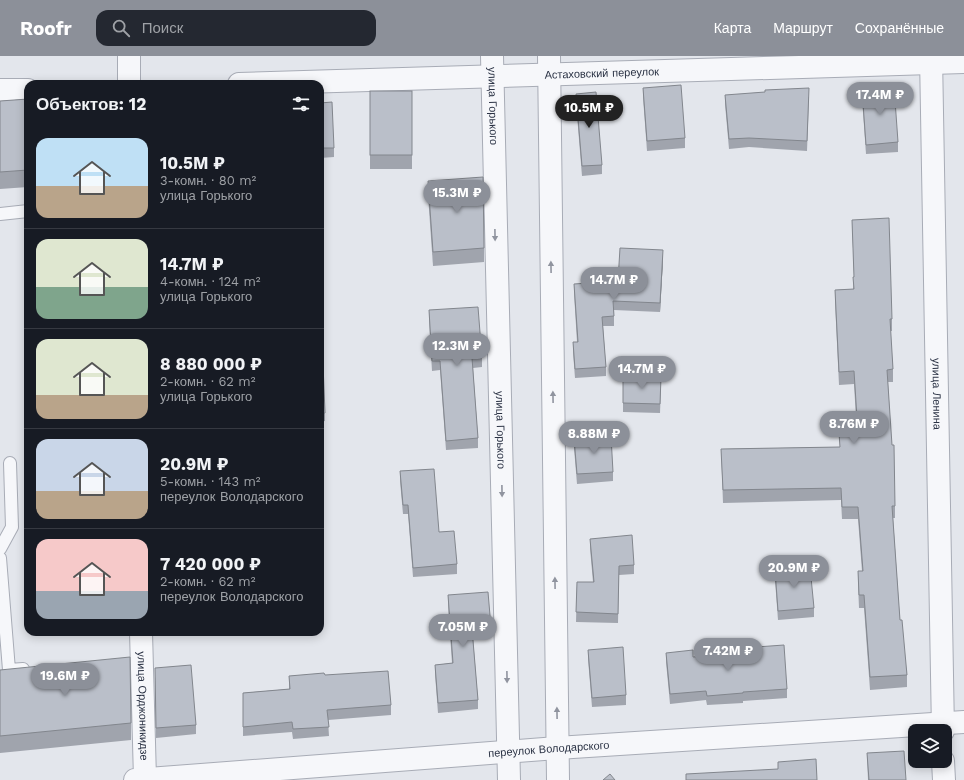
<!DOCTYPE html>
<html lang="ru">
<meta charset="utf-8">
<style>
body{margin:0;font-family:"Work Sans",sans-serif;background:#242831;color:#f1f3f6;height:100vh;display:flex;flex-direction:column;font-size:15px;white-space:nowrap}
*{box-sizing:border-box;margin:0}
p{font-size:13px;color:#9ea1a6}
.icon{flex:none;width:22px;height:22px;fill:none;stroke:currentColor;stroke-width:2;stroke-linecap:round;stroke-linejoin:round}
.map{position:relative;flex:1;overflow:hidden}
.drawer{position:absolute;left:24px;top:24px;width:300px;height:556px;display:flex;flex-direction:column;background:#171b24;border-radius:12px;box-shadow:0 2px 10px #0003}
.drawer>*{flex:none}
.fabs{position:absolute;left:908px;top:668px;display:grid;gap:8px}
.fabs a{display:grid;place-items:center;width:44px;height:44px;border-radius:8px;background:#171b24;box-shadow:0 2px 10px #0003;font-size:20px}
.price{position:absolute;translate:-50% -34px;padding:0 9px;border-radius:14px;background:#8c9099;color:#fff;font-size:13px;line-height:26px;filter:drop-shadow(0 1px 2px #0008)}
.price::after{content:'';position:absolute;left:50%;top:24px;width:12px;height:9px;margin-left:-6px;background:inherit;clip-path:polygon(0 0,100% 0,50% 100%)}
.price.on{background:#222;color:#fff}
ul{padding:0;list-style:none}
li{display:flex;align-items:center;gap:12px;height:100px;padding:0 12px}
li+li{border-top:1px solid #363941}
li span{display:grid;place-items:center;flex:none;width:112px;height:80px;border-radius:12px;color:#555}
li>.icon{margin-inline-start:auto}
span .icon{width:48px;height:48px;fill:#fffc;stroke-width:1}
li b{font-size:17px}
h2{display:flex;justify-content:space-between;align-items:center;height:48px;padding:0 12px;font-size:17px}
header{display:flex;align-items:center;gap:24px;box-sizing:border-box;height:56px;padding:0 20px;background:#8c9099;color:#fff}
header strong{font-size:19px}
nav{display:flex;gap:22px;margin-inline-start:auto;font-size:14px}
.search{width:280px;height:36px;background:#242831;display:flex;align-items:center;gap:10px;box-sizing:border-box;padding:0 14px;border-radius:12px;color:#9ea1a6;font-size:15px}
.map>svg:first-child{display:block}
</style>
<header>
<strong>Roofr</strong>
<div class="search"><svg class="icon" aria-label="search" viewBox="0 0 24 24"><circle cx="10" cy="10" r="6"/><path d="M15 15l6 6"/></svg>Поиск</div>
<nav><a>Карта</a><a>Маршрут</a><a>Сохранённые</a></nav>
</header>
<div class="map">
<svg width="964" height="724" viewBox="0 0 964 724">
<rect width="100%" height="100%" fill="#e3e6ec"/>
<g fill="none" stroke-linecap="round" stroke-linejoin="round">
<defs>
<g id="lane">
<path d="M 0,158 L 28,155"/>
<path d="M 0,493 L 12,471 L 10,407"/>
<path d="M 0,502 L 9,614 L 23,613"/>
</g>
<g id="street">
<path d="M 129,0 L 129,28"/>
<path id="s1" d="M 492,0 L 509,724"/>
<path d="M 549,0 L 558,724"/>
<path id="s2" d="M 931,0 L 943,675"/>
<path id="s3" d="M 239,28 L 964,6"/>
<path d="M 0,34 L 28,34"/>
<path id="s4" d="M 141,576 L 145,723"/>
<path d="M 943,705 L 944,724"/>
<path id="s5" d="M 135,724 L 557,692 L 964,666"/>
</g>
</defs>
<use href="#lane" stroke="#a8acb6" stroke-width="14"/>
<use href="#street" stroke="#a8acb6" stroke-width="24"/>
<use href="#lane" stroke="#f6f7fa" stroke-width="12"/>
<use href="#street" stroke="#f6f7fa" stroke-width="22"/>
</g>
<g fill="#a0a4ad">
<path d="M 643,32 L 685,82 L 685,92 L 647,95 L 643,41 Z"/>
<path d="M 862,33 L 898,86 L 898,96 L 866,98 L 862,42 Z"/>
<rect x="370" y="35" width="42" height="78"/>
<path d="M 576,38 L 602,109 L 602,118 L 582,120 L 576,47 Z"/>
<path d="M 725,39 L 809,41 L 807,95 L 749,91 L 729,93 L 725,48 Z"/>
<path d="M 28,43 L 28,131 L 0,133 L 0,45 Z"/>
<path d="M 320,47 L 334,92 L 334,101 L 320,102 Z"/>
<path d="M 428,125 L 484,192 L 484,206 L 433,210 L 428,139 Z"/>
<path d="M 852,164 L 892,263 L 892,275 L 890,275 L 893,313 L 893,326 L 888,326 L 895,450 L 895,462 L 893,462 L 900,564 L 907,619 L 907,631 L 870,634 L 864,552 L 859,552 L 858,528 L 858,515 L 862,515 L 858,463 L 842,463 L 841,444 L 723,447 L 721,393 L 840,391 L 838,363 L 856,362 L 854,328 L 839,329 L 835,246 L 835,234 L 853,233 L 854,221 Z"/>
<path d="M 663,204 L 660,256 L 614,254 L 614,270 L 603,270 L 606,311 L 606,320 L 575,322 L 573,296 L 573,286 L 577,286 L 574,237 L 574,228 L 618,225 Z"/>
<path d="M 429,254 L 482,302 L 482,311 L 473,312 L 478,382 L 478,392 L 446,394 L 440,314 L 432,315 L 429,264 Z"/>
<path d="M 320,308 L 325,357 L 325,365 L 320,366 Z"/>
<path d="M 661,330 L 660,357 L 623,356 L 623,347 Z"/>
<path d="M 574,382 L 613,416 L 613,425 L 577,428 L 574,392 Z"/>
<path d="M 400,415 L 439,476 L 457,508 L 457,518 L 413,521 L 408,458 L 403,458 L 400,425 Z"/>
<path d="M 590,483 L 634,509 L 634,518 L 619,519 L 618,567 L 576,566 L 577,526 L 593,526 L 590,492 Z"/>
<path d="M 775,514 L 814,552 L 814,561 L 778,564 L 775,524 Z"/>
<path d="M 448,539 L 491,571 L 491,581 L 473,582 L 478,644 L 478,653 L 438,657 L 435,618 L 435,609 L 452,607 L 448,549 Z"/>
<path d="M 743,592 L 787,633 L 787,642 L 743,645 L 743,647 L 707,649 L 706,644 L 670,648 L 666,606 L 666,597 L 693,601 L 743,597 Z"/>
<path d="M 588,594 L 626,639 L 626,649 L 592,651 L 588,603 Z"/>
<path d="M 0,614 L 131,667 L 131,684 L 0,697 Z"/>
<path d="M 325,619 L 391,649 L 391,659 L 328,664 L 329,680 L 293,683 L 292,676 L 243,680 L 243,637 L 289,633 L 289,620 Z"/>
<path d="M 155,621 L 196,669 L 196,678 L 156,682 Z"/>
<path d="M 867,697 L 906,724 L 868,724 Z"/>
</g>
<path fill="#82868d" d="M 663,194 L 663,204 L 660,256 L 660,247 Z"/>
<g fill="#babfc9" stroke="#82868d">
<path d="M 681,29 L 685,82 L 647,85 L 643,32 Z"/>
<path d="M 894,30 L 898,86 L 866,89 L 862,33 Z"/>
<path d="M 809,32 L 807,85 L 749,82 L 729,83 L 725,39 L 765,36 L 765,34 Z"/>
<rect x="370" y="35" width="42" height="64"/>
<path d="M 596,36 L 602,109 L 582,110 L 576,38 Z"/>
<path d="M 28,43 L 28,114 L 0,116 L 0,45 Z"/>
<path d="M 332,46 L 334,92 L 320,92 L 320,47 Z"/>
<path d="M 483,121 L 484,192 L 433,196 L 428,125 Z"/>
<path d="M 889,162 L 892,263 L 890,263 L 893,313 L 887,314 L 892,389 L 894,389 L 895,450 L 892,450 L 900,564 L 902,564 L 907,619 L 870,621 L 864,539 L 859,539 L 858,515 L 863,515 L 858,451 L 842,451 L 841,432 L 723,434 L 721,393 L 840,391 L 838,363 L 857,362 L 854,315 L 839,316 L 835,234 L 854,233 L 853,221 L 854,221 L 852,164 Z"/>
<path d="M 620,192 L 663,194 L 660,247 L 613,245 L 614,260 L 602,261 L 606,311 L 575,313 L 573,286 L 578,286 L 574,228 L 618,225 Z"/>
<path d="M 478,251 L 482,302 L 472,302 L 478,382 L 446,385 L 440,305 L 432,305 L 429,254 Z"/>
<path d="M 320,308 L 323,308 L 325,357 L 320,357 Z"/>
<path d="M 623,319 L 661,321 L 660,348 L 623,347 Z"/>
<path d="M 611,380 L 613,416 L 577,418 L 574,382 Z"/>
<path d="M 434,413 L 439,476 L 454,475 L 457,508 L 413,512 L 408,449 L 403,449 L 400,415 Z"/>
<path d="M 632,479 L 634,509 L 619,510 L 618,558 L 576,556 L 577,526 L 594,526 L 590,483 Z"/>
<path d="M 810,511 L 814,552 L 778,555 L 775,514 Z"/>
<path d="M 488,536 L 491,571 L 472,573 L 478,644 L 438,647 L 435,609 L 453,607 L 448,539 Z"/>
<path d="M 784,589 L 787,633 L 743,636 L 743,637 L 707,640 L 706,635 L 670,638 L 666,597 L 693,594 L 693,601 L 743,597 L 743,592 Z"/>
<path d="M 623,591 L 626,639 L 592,642 L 588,594 Z"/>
<path d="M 130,601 L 131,667 L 0,680 L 0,614 Z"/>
<path d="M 191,609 L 196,669 L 156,672 L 155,612 Z"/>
<path d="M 388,615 L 391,649 L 327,654 L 329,671 L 293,673 L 292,666 L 243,671 L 243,637 L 290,633 L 289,620 L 324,617 L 325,619 Z"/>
<path d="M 904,695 L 906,724 L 869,724 L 867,697 Z"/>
<path d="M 816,703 L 817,724 L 686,724 L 686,718 L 778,713 L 778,706 Z"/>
<path d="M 610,718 L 615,724 L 603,724 Z"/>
</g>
<defs><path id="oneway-solid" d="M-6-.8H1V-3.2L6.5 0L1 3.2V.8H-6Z"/></defs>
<g fill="#90949f">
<use href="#oneway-solid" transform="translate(495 179) rotate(89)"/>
<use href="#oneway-solid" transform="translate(551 211) rotate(-91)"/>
<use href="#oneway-solid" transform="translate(553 341) rotate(-91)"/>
<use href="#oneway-solid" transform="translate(502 435) rotate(89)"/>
<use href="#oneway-solid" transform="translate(555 527) rotate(-91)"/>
<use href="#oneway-solid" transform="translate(507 621) rotate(89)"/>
<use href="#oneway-solid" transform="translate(557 657) rotate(-91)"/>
</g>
<g text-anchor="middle" stroke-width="3.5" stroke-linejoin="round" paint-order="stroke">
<g font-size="11" fill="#2a3244" stroke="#f3f5f9">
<text dy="4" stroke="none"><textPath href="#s3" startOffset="363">Астаховский переулок</textPath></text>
<text dy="4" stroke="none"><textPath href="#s1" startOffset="50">улица Горького</textPath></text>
<text dy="4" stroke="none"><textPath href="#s2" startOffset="338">улица Ленина</textPath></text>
<text dy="4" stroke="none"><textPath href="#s1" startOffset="374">улица Горького</textPath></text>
<text dy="4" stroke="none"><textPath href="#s4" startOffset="74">улица Орджоникидзе</textPath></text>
<text dy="4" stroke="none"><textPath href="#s5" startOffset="415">переулок Володарского</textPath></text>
</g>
</g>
</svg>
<div class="fabs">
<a><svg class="icon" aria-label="layers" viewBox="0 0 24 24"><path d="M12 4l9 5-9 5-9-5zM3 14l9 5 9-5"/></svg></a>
</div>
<b class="price" style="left:880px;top:60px">17.4M ₽</b>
<b class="price on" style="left:589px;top:73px">10.5M ₽</b>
<b class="price" style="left:457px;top:158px">15.3M ₽</b>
<b class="price" style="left:614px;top:245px">14.7M ₽</b>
<b class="price" style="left:457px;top:311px">12.3M ₽</b>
<b class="price" style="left:642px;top:334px">14.7M ₽</b>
<b class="price" style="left:854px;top:389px">8.76M ₽</b>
<b class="price" style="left:594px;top:399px">8.88M ₽</b>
<b class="price" style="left:794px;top:533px">20.9M ₽</b>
<b class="price" style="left:463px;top:592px">7.05M ₽</b>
<b class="price" style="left:728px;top:616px">7.42M ₽</b>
<b class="price" style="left:65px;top:641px">19.6M ₽</b>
<section class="drawer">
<h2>Объектов: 12<svg class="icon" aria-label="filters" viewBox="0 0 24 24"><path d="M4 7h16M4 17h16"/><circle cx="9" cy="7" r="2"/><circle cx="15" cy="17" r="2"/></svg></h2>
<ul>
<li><span style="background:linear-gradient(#bfe0f5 60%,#b9a48a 0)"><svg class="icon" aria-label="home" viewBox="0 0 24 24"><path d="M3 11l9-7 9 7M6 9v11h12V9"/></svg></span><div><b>10.5M ₽</b><p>3-комн. · 80 m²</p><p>улица Горького</p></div></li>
<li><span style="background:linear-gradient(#dfe7d0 60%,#7fa58c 0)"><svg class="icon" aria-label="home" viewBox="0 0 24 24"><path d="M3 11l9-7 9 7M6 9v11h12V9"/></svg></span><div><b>14.7M ₽</b><p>4-комн. · 124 m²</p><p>улица Горького</p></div></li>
<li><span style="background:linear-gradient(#dfe7d0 70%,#b9a48a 0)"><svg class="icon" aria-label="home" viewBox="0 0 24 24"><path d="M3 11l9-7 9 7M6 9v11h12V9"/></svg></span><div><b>8 880 000 ₽</b><p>2-комн. · 62 m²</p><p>улица Горького</p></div></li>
<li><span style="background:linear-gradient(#c9d6e8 65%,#b9a48a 0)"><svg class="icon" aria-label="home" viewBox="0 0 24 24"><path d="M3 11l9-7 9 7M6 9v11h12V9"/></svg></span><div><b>20.9M ₽</b><p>5-комн. · 143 m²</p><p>переулок Володарского</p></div></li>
<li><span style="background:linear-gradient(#f6c9c9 65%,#9aa5b1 0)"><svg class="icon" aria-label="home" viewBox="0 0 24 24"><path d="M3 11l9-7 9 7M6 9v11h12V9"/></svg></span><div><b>7 420 000 ₽</b><p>2-комн. · 62 m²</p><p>переулок Володарского</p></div></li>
</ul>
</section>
</div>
